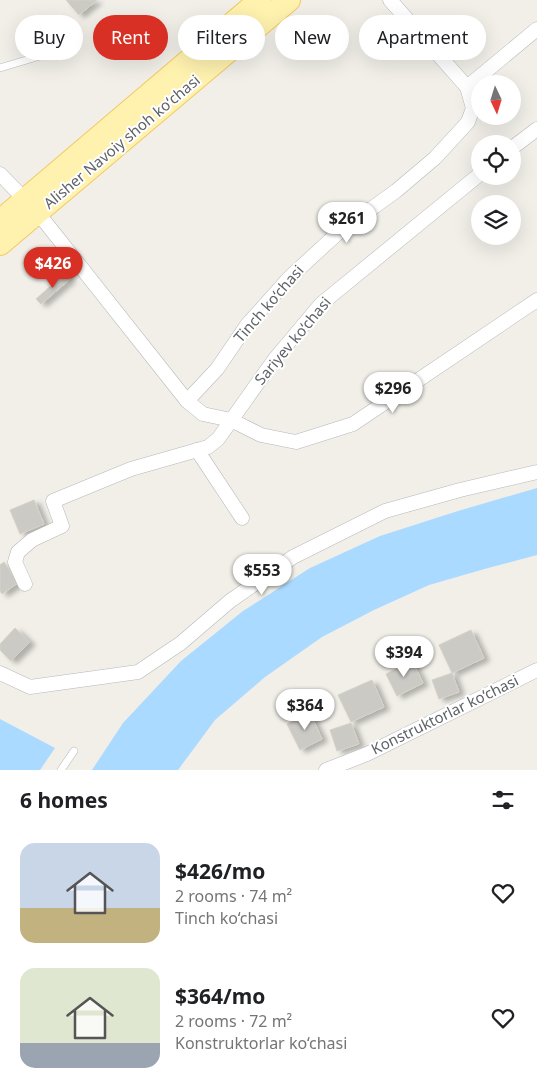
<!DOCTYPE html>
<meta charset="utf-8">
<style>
body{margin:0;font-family:"Noto Sans",sans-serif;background:#f6f6f6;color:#202124;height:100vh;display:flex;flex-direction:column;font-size:19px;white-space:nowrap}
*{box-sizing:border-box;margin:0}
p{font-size:16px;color:#757577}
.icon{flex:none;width:28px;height:28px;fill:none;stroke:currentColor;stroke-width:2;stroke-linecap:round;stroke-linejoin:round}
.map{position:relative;height:770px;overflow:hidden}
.panel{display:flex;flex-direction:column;background:#fff;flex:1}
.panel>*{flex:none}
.guide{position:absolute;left:15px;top:15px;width:508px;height:45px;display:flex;gap:10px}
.needle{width:32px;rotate:176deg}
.fabs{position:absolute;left:471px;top:75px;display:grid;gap:10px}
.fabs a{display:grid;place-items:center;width:50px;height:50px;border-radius:50%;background:#fff;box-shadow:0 5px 20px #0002;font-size:25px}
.price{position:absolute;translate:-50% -42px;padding:0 11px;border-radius:18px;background:#fff;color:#222;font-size:16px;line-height:32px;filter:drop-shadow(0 1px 2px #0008)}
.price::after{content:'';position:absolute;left:50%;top:30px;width:15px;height:11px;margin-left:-8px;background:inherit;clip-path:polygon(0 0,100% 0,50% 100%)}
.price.current{background:#d93025;color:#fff}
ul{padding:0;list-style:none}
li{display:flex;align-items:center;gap:15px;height:125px;padding:0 20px}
li span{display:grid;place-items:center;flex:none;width:140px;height:100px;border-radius:15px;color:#555}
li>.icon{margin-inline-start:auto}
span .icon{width:60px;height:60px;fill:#fffc;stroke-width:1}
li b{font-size:21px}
h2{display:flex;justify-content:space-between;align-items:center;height:60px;padding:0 20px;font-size:21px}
.pill{padding:0 18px;border-radius:22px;background:#fff;box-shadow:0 5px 20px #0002;font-size:18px;line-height:45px}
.pill.current{background:#d93025;color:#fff}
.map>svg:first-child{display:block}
</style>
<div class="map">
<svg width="537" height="770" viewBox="0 0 537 770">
<defs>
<filter id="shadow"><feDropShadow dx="5.5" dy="3" stdDeviation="2.5" flood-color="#0004"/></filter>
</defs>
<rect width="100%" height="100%" fill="#f1efe8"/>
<g fill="#aadaff">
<path d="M 537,488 L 537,555 L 488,568 L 429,585 L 374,610 L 322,637 L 265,677 L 215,720 L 178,770 L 92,770 L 123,723 L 181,661 L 243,611 L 310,568 L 380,536 L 458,511 Z"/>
<path d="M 0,719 L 55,748 L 40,770 L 0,770 Z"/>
</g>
<g fill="#cccac5" stroke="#d6d1c6" filter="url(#shadow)">
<path d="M 66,0 L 97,0 L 79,15 Z"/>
<path d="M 65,273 L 70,279 L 41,304 L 36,299 Z"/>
<path d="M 34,500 L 44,524 L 20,534 L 10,510 Z"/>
<path d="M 4,562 L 18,583 L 2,594 L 0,591 L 0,565 Z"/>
<path d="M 15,628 L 30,642 L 11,661 L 0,650 L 0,644 Z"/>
<path d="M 471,630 L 484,658 L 452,673 L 439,645 Z"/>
<path d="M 412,661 L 423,683 L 397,696 L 386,674 Z"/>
<path d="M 452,673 L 459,692 L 439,699 L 432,680 Z"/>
<path d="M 372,680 L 384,707 L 351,722 L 338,695 Z"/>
<path d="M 310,713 L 322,739 L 300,750 L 287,724 Z"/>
<path d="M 351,723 L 359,744 L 337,751 L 330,730 Z"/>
</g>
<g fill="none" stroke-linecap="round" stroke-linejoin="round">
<defs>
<g id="lane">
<path d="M 0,68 L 40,56 L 65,44"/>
<path d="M 61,770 L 74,751"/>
</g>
<g id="street">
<path d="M 467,87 L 537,29"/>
<path d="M 512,148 L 537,129"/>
<path d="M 0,174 L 38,213 L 187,401 L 203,414 L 231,420 L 261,435 L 296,442 L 353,424 L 537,300"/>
<path d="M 187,401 L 217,369 L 247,325 L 289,278 L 339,232 L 396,191 L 435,158 L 468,122 L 473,108 L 467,87 L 390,0"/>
<path d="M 197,450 L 242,518"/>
<path d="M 25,584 L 15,562 L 18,552 L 32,540 L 62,526 L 53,501 L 131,469 L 208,447 L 218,439 L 274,360 L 321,304 L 480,174"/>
<path d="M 0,673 L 30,687 L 138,672 L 181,643 L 230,601 L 293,557 L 385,511 L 460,490 L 537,472"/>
<path d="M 326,770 L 367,754 L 537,670"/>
</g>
<g id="primary">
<path d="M 0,221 L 260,0"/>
<path d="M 0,244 L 289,0"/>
</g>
</defs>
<use href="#lane" stroke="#b5b8bc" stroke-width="8"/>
<use href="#street" stroke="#b5b8bc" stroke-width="15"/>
<use href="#primary" stroke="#f2c960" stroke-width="24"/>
<use href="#lane" stroke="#fff" stroke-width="7"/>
<use href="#street" stroke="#fff" stroke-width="14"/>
<use href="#primary" stroke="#fff2af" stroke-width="22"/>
</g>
<g text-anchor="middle" stroke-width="4" stroke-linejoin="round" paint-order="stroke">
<g font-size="15" fill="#5f6368" stroke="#fff">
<text transform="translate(122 142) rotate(-40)" y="5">Alisher Navoiy shoh koʻchasi</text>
<text transform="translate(269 304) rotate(-49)" y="5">Tinch ko‘chasi</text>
<text transform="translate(293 341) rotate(-50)" y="5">Sariyev ko‘chasi</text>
<text transform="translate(445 715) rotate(-26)" y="5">Konstruktorlar ko‘chasi</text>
</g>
</g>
</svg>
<div class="fabs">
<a><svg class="needle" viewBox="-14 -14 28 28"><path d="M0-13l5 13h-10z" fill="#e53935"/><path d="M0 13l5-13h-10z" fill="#757577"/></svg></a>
<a><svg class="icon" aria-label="locate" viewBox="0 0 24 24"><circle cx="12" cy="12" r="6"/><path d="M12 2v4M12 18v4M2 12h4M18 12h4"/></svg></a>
<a><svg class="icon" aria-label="layers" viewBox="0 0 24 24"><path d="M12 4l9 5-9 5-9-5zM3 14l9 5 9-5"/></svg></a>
</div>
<b class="price" style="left:347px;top:244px">$261</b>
<b class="price current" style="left:53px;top:289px">$426</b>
<b class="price" style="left:393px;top:414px">$296</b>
<b class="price" style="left:262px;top:596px">$553</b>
<b class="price" style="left:404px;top:678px">$394</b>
<b class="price" style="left:305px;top:731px">$364</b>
<div class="guide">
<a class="pill">Buy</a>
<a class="pill current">Rent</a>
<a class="pill">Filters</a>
<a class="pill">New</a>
<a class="pill">Apartment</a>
</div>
</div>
<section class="panel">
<h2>6 homes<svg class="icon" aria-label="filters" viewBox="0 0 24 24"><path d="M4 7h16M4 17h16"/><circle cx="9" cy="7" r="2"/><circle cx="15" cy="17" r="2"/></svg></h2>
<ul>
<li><span style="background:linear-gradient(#c9d6e8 65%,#c2b280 0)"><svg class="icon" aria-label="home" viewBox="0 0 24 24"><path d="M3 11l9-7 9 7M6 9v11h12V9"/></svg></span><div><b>$426/mo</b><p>2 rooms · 74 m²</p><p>Tinch ko‘chasi</p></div><svg class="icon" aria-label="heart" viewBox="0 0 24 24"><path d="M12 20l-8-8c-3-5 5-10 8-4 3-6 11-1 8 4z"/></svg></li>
<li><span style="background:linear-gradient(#dfe7d0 75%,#9aa5b1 0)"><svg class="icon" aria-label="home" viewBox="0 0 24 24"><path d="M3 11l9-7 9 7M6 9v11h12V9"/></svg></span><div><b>$364/mo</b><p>2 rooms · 72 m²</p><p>Konstruktorlar ko‘chasi</p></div><svg class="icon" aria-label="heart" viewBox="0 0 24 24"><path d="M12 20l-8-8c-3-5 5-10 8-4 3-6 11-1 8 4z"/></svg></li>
</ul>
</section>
